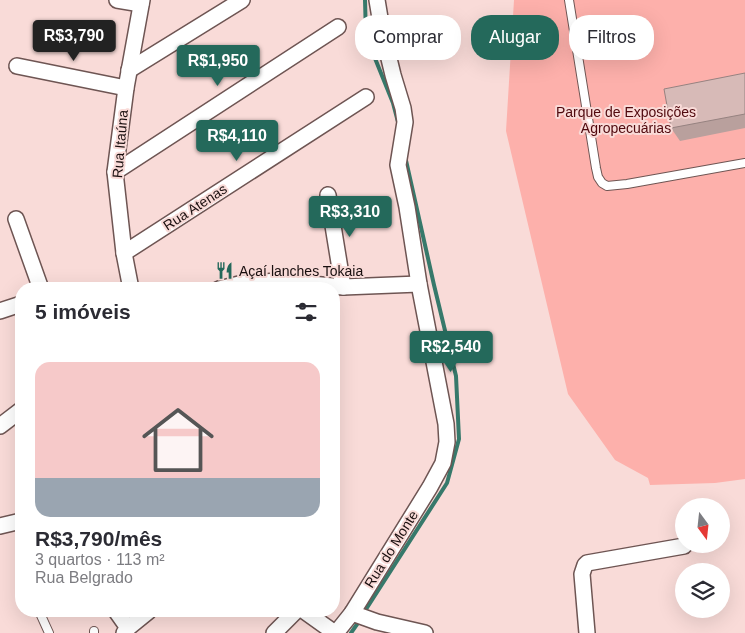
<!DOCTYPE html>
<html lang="pt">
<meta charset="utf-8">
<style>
body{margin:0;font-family:Arial,sans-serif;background:#f7f7f7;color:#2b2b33;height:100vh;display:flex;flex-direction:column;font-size:19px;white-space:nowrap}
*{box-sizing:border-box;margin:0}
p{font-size:16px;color:#7c7c81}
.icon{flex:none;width:28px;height:28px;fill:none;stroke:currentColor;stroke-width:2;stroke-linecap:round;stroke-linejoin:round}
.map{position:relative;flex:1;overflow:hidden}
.drawer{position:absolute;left:15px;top:282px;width:325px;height:335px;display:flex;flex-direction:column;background:#fff;border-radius:20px;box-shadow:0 5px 20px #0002}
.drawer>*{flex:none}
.top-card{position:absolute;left:355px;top:15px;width:315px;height:45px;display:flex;gap:10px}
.needle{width:32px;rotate:165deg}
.buttons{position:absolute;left:675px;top:498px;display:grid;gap:10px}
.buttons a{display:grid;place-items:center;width:55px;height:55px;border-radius:50%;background:#fff;box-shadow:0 5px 20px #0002;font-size:25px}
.price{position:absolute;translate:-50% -42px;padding:0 11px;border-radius:5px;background:#24695b;color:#fff;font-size:16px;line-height:32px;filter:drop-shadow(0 1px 2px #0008)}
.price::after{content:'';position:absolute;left:50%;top:30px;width:15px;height:11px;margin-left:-8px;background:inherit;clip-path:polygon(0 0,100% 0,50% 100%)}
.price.selected{background:#222;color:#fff}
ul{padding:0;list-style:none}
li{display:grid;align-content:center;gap:10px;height:265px;padding:0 20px}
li+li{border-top:1px solid #e1e1e2}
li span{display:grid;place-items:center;height:155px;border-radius:15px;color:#555}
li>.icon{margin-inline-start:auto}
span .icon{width:90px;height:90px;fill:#fffc;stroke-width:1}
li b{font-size:21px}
h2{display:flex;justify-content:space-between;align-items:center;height:60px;padding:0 20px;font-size:21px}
.chip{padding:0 18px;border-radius:20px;background:#fff;box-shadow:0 5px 20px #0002;font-size:18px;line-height:45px}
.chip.selected{background:#24695b;color:#fff}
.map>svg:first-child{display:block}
</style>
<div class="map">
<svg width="745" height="633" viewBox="0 0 745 633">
<rect width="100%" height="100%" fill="#f9dbd8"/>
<path fill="#fdb0ab" d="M 514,0 L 745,0 L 745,479 L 715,483 L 650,485 L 648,478 L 615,460 L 568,394 L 506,131 Z"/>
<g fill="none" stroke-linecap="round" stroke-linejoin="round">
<g stroke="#37796b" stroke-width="4">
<path d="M 365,0 L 366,36 L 393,103 L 398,122"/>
<path d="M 363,614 L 447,483 L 459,439 L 456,376 L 434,285 L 405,156"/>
<path d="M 351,633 L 360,620"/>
</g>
<defs>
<g id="service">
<path d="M 569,0 L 596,168 L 598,177 L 602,183 L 607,186 L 627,184 L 745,163"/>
<path d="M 20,569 L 21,572"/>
<path d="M 39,611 L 49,633"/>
<path d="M 94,631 L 94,633"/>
</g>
<g id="minor">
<path d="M 117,0 L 141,4"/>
<path d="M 17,66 L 126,88"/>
<path d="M 129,70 L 242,0"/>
<path d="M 115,172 L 338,27"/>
<path d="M 328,195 L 343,287"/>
<path d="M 16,219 L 41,289"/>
<path d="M 124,253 L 366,97"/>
<path d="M 131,289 L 124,253 L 115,172 L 126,88 L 142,0"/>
<path d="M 219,289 L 243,283 L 279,281 L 343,287 L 419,284"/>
<path d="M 0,311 L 21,304"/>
<path d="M 0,426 L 21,410"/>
<path d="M 0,526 L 21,521"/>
<path d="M 116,611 L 128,628 L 124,633"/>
<path d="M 304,611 L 335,633"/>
<path d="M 352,613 L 377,622 L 425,633"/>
<path d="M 128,628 L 149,611"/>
<path d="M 274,633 L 296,611"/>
<path d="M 336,633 L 352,613 L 430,487 L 443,463 L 447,442 L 446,424 L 419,284 L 407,207 L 398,165 L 405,122 L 403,108 L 393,75 L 382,30 L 377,0"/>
<path d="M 587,633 L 582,574 L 585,565 L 587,563 L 684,546"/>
</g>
</defs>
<use href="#service" stroke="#6e5553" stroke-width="10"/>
<use href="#minor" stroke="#6e5553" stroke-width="18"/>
<use href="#service" stroke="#fff" stroke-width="8"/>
<use href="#minor" stroke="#fff" stroke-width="15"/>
</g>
<path fill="#b9a09d" d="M 745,73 L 745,128 L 680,141 L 671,128 Z"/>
<path fill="#d7bab7" stroke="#968280" d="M 745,73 L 745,114 L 671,128 L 664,89 Z"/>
<defs>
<symbol id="restaurant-bare" viewBox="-9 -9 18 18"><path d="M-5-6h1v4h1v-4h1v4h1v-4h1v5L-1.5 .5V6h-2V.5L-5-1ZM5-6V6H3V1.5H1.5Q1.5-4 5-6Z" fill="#24695b" stroke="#f9dbd8" stroke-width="2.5" paint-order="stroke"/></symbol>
</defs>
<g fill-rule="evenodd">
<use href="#restaurant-bare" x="212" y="258" width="25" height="25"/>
</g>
<g text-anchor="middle" stroke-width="4" stroke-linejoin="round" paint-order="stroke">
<g font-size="14" fill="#50090e" stroke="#f9dbd8">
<text x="626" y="117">Parque de Exposições<tspan x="626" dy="16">Agropecuárias</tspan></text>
</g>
<g font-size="14" fill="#190f0f" stroke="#f9dbd8">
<text transform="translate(120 144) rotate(-85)" y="5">Rua Itaúna</text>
<text transform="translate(195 207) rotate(-33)" y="5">Rua Atenas</text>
<text transform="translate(391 549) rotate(-58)" y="5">Rua do Monte</text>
</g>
<g font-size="14" fill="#190f0f" stroke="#f9dbd8" text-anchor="start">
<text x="239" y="276">Açaí lanches Tokaia</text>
</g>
</g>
</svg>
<div class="buttons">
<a><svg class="needle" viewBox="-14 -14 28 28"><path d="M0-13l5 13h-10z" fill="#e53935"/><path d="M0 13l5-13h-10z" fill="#7c7c81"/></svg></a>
<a><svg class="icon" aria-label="layers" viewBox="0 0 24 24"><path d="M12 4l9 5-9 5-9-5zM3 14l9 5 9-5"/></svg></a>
</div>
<b class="price selected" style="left:74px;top:62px">R$3,790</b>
<b class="price" style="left:218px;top:87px">R$1,950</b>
<b class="price" style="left:237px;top:162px">R$4,110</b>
<b class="price" style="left:350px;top:238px">R$3,310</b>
<b class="price" style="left:451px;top:373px">R$2,540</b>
<div class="top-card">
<a class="chip">Comprar</a>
<a class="chip selected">Alugar</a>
<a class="chip">Filtros</a>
</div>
<section class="drawer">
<h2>5 imóveis<svg class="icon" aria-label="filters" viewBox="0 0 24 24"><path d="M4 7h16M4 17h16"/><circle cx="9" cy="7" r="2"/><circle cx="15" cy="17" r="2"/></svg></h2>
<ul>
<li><span style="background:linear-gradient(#f6c9c9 75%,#9aa5b1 0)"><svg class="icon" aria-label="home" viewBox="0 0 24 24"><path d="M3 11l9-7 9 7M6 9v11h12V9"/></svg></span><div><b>R$3,790/mês</b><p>3 quartos · 113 m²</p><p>Rua Belgrado</p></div></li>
</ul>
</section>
</div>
